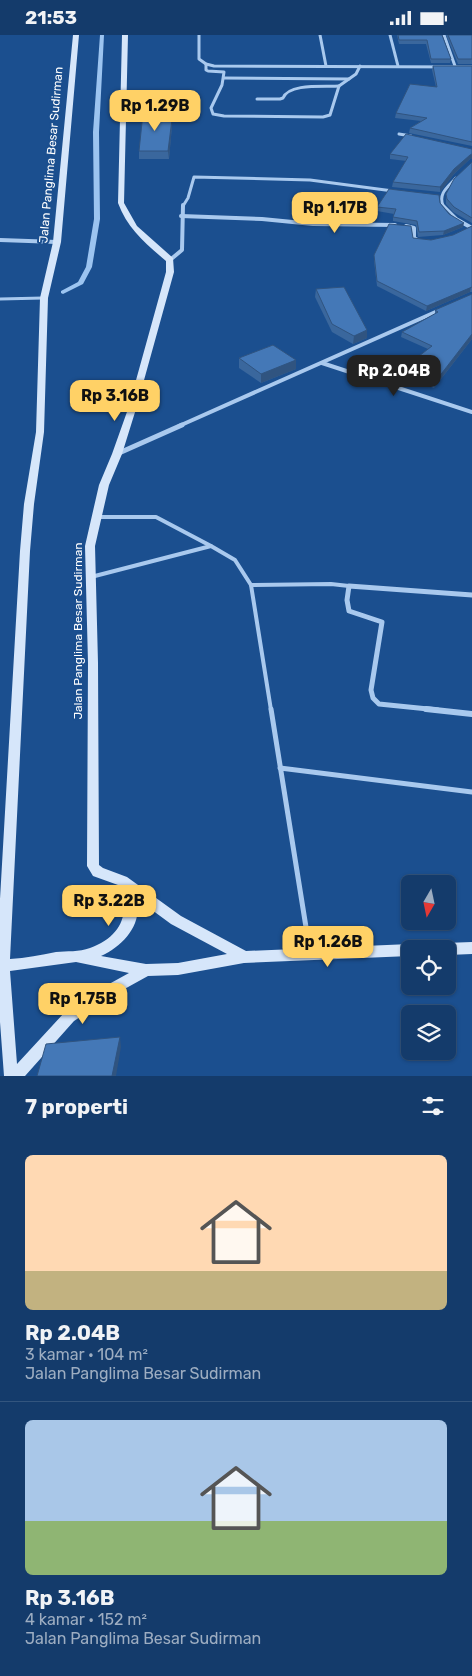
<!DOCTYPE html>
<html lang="id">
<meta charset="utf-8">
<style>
body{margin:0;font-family:Rubik,sans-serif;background:#1d4271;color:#f1f3f6;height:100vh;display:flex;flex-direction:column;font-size:19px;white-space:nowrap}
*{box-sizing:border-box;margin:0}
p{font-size:16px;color:#9dadc1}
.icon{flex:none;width:28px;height:28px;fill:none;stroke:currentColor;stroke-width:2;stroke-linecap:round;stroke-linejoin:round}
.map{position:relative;height:1041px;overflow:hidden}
.panel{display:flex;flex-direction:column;background:#143b6b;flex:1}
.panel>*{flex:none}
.needle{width:32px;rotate:189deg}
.buttons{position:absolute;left:401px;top:840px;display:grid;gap:10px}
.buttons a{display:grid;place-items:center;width:55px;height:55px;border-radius:8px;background:#143b6b;box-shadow:0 1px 4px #0004,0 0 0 1px #33557e;font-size:25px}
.price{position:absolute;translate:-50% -42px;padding:0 11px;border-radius:10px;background:#ffd166;color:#111;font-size:16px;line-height:32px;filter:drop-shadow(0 1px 2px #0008)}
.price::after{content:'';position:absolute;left:50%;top:30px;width:15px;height:11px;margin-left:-8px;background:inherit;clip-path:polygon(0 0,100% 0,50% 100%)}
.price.active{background:#222;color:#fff}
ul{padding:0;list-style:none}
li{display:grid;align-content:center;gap:10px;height:265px;padding:0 25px}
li+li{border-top:1px solid #33557e}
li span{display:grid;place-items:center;height:155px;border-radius:8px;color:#555}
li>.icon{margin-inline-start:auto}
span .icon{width:90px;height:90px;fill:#fffc;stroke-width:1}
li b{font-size:21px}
h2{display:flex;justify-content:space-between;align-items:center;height:60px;padding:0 25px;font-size:21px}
.status{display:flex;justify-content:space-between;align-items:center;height:35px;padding:0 25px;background:#143b6b;direction:ltr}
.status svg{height:14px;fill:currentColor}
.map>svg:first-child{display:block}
</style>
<div class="status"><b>21:53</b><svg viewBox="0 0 49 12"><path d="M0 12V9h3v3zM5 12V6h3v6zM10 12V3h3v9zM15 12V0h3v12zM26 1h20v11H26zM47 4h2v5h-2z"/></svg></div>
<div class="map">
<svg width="472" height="1041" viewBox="0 0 472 1041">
<rect width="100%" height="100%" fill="#1b4f8f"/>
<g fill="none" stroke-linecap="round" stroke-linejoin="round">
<path fill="#9cc4f0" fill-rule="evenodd" d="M 100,0 L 104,0 L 99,97 L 100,184 L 92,232 L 83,249 L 63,259 L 61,258 L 61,256 L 78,247 L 86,232 L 94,184 L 93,97 Z"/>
<path stroke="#a9c9ee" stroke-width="3" d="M 0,264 L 43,263"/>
<g stroke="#a9c9ee" stroke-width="4">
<path d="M 98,482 L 156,482 L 211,511"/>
<path d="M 91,542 L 211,511 L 235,525 L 251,550 L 271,675"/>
<path d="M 251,550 L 331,549 L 349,551"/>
</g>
<g stroke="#a9c9ee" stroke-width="5">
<path d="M 271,674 L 310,917"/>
<path d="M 280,733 L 472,757"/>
</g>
<g stroke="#a9c9ee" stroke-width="3">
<path d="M 199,0 L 199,24 L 206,29 L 214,31 L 472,32"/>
<path d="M 320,0 L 326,31"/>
<path d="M 390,0 L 398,31"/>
<path d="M 444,0 L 455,31"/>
<path d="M 206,29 L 206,35 L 208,36 L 224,37 L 222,50 L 211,73 L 213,79 L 224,81 L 323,82 L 330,80 L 339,51 L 356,39 L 360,31"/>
<path d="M 224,43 L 349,44"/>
<path d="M 257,64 L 280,64 L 283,63 C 289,48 324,52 339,51"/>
<path d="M 399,99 L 411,101"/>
<path d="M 183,171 L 188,163 L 194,142 L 310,145 L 393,156"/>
<path d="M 443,171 C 438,158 448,152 456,143"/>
</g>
<g stroke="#a9c9ee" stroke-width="4">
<path d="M 442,170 L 456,184 L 472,193"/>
<path d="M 181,181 L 262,184 L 313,189 L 395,190"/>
<path d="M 406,191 L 414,193 L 414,203 L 419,206"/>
<path d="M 0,205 L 57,207"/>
<path d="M 170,225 L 182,215 L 183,170"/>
<path d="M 322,328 L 472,377"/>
<path d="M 179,391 L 440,275"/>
</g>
<g stroke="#a9c9ee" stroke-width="5">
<path d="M 119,418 L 182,390"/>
<path d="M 438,675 L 379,669 L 373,663 L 371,655 L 382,587 L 349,576 L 347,565 L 349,551 L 472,560"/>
</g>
<path stroke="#a9c9ee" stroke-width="6" d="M 426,674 L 472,679"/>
<g fill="#d6e6fa" fill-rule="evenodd">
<path d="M 73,0 L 79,0 L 61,207 L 48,263 L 44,397 L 34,469 L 30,516 L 10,924 C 26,923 41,920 56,917 C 67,916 79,917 90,913 C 120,902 132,879 118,850 L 93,841 L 87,831 L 88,628 L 85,511 L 99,450 L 112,419 L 128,374 L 166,237 L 166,226 C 146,209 127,193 118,168 L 122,0 L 128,0 L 124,168 L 137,191 L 173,223 L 174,237 L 136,374 L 122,419 L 109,450 L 95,511 L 98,628 L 99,830 L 103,833 L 127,842 L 181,881 L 246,916 L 410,909 L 415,911 L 416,914 L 410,914 L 410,921 L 244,928 L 178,940 L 148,941 L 110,962 L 74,986 L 25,1041 L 4,1041 L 0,987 L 0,864 L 20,516 L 24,469 L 36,397 L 40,263 L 53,207 ZM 137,864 L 171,889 L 227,919 L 178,928 L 146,929 L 101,921 C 124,910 142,890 137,864 ZM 76,927 L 129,938 L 100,954 L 64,978 L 17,1029 L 10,936 Z"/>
<path d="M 472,907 L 472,919 L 448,920 L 448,914 L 438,914 L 440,910 L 445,908 Z"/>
</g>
</g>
<g fill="#3a679d">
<path d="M 397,0 L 442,0 L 451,24 L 450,28 L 431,28 L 426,9 L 399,9 Z"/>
<path d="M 446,0 L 472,0 L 472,29 L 458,29 Z"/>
<path d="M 433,31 L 472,31 L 472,111 L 409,98 L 410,93 L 421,86 L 395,83 L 396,78 L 436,52 L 432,35 Z"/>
<path d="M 169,84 L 172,91 L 169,124 L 139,124 L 139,116 Z"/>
<path d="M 472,114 L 472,124 L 470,124 L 454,139 L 440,157 L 392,152 L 393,147 L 406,126 L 390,124 L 390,119 Z"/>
<path d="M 472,127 L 472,188 L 453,177 L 446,169 L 446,159 Z"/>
<path d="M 440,168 L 463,192 L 443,200 L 418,202 L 416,190 L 393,186 L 393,182 L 394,179 L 377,176 L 377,172 Z"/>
<path d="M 472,191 L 472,257 L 470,257 L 426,276 L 377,251 L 374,226 L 374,220 L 413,203 L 431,205 L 453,200 Z"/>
<path d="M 316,254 L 367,295 L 367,303 L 353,309 L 332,297 L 315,262 Z"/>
<path d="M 472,259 L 472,304 L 434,353 L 401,341 L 401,335 L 428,314 L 401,302 L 402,297 L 435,279 L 435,275 Z"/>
<path d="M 239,323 L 296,334 L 261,348 L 239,333 Z"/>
</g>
<g fill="#305480">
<path d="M 172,84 L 172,91 L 169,124 L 168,116 Z"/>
<path d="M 472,119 L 472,124 L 470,124 L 454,139 L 440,157 L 440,152 L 454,134 L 470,120 Z"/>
<path d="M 464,188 L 463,192 L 443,200 L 444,196 Z"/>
<path d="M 471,251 L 470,257 L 426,276 L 427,271 Z"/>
<path d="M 367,295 L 367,303 L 353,309 L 354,301 Z"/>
<path d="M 472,299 L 472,304 L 434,353 L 435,347 Z"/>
<path d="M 296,325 L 296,334 L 261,348 L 261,339 Z"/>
<path d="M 120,1002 L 121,1012 L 116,1041 L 112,1041 Z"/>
</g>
<g fill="#4478b7" stroke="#305480">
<path d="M 398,0 L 442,0 L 451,24 L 431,24 L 427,5 L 399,5 Z"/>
<path d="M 448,0 L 472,0 L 472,24 L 458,24 Z"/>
<path d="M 433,31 L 472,31 L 472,107 L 410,93 L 427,83 L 396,78 L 410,49 L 437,52 Z"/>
<path d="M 143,78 L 169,78 L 169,84 L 172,84 L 168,116 L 139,116 Z"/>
<path d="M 406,99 L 472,114 L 472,119 L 470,120 L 454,134 L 440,152 L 393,147 L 408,122 L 390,119 Z"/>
<path d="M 472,127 L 472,183 L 454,172 L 447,164 L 446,159 L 454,144 Z"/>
<path d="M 389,154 L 439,160 L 440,168 L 449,179 L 464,188 L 444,196 L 419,197 L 417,186 L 393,182 L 396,174 L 377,172 Z"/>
<path d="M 389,189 L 411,191 L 413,203 L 431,205 L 453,200 L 472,191 L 472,252 L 427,271 L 377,246 L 374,220 Z"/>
<path d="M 344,252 L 367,295 L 354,301 L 332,289 L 316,254 Z"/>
<path d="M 472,259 L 472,299 L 435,347 L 401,335 L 432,311 L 402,297 L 438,277 L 435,275 Z"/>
<path d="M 273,310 L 296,325 L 261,339 L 239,323 Z"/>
<path d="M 120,1002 L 112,1041 L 37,1041 L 46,1009 Z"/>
</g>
<g text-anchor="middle" stroke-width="4" stroke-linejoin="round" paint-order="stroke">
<g font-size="12" fill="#fff" stroke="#1b4f8f">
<text transform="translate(51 120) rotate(-85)" y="4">Jalan Panglima Besar Sudirman</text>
<text transform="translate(78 596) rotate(-90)" y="4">Jalan Panglima Besar Sudirman</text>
</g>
</g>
</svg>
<div class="buttons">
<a><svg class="needle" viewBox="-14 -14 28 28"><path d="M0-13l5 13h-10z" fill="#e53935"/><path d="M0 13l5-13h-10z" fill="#9dadc1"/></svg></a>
<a><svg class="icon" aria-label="locate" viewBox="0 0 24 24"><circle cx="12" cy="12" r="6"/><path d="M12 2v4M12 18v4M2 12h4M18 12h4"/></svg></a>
<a><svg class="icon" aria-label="layers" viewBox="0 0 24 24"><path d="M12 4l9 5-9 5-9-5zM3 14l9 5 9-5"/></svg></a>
</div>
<b class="price" style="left:155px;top:97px">Rp 1.29B</b>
<b class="price" style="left:335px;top:199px">Rp 1.17B</b>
<b class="price active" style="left:394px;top:362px">Rp 2.04B</b>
<b class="price" style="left:115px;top:387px">Rp 3.16B</b>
<b class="price" style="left:109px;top:892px">Rp 3.22B</b>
<b class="price" style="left:328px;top:933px">Rp 1.26B</b>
<b class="price" style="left:83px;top:990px">Rp 1.75B</b>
</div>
<section class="panel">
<h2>7 properti<svg class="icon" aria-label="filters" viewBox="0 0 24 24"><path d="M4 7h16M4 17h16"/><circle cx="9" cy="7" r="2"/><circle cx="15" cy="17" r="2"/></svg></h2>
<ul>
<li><span style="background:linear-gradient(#ffd9b3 75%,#c2b280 0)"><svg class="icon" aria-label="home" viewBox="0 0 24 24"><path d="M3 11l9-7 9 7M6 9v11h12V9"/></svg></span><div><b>Rp 2.04B</b><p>3 kamar · 104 m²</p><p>Jalan Panglima Besar Sudirman</p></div></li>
<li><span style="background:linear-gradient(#a9c7e8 65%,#8fb573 0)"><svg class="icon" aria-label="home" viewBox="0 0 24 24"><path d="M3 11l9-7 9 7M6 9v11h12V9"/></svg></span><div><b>Rp 3.16B</b><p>4 kamar · 152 m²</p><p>Jalan Panglima Besar Sudirman</p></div></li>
</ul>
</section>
